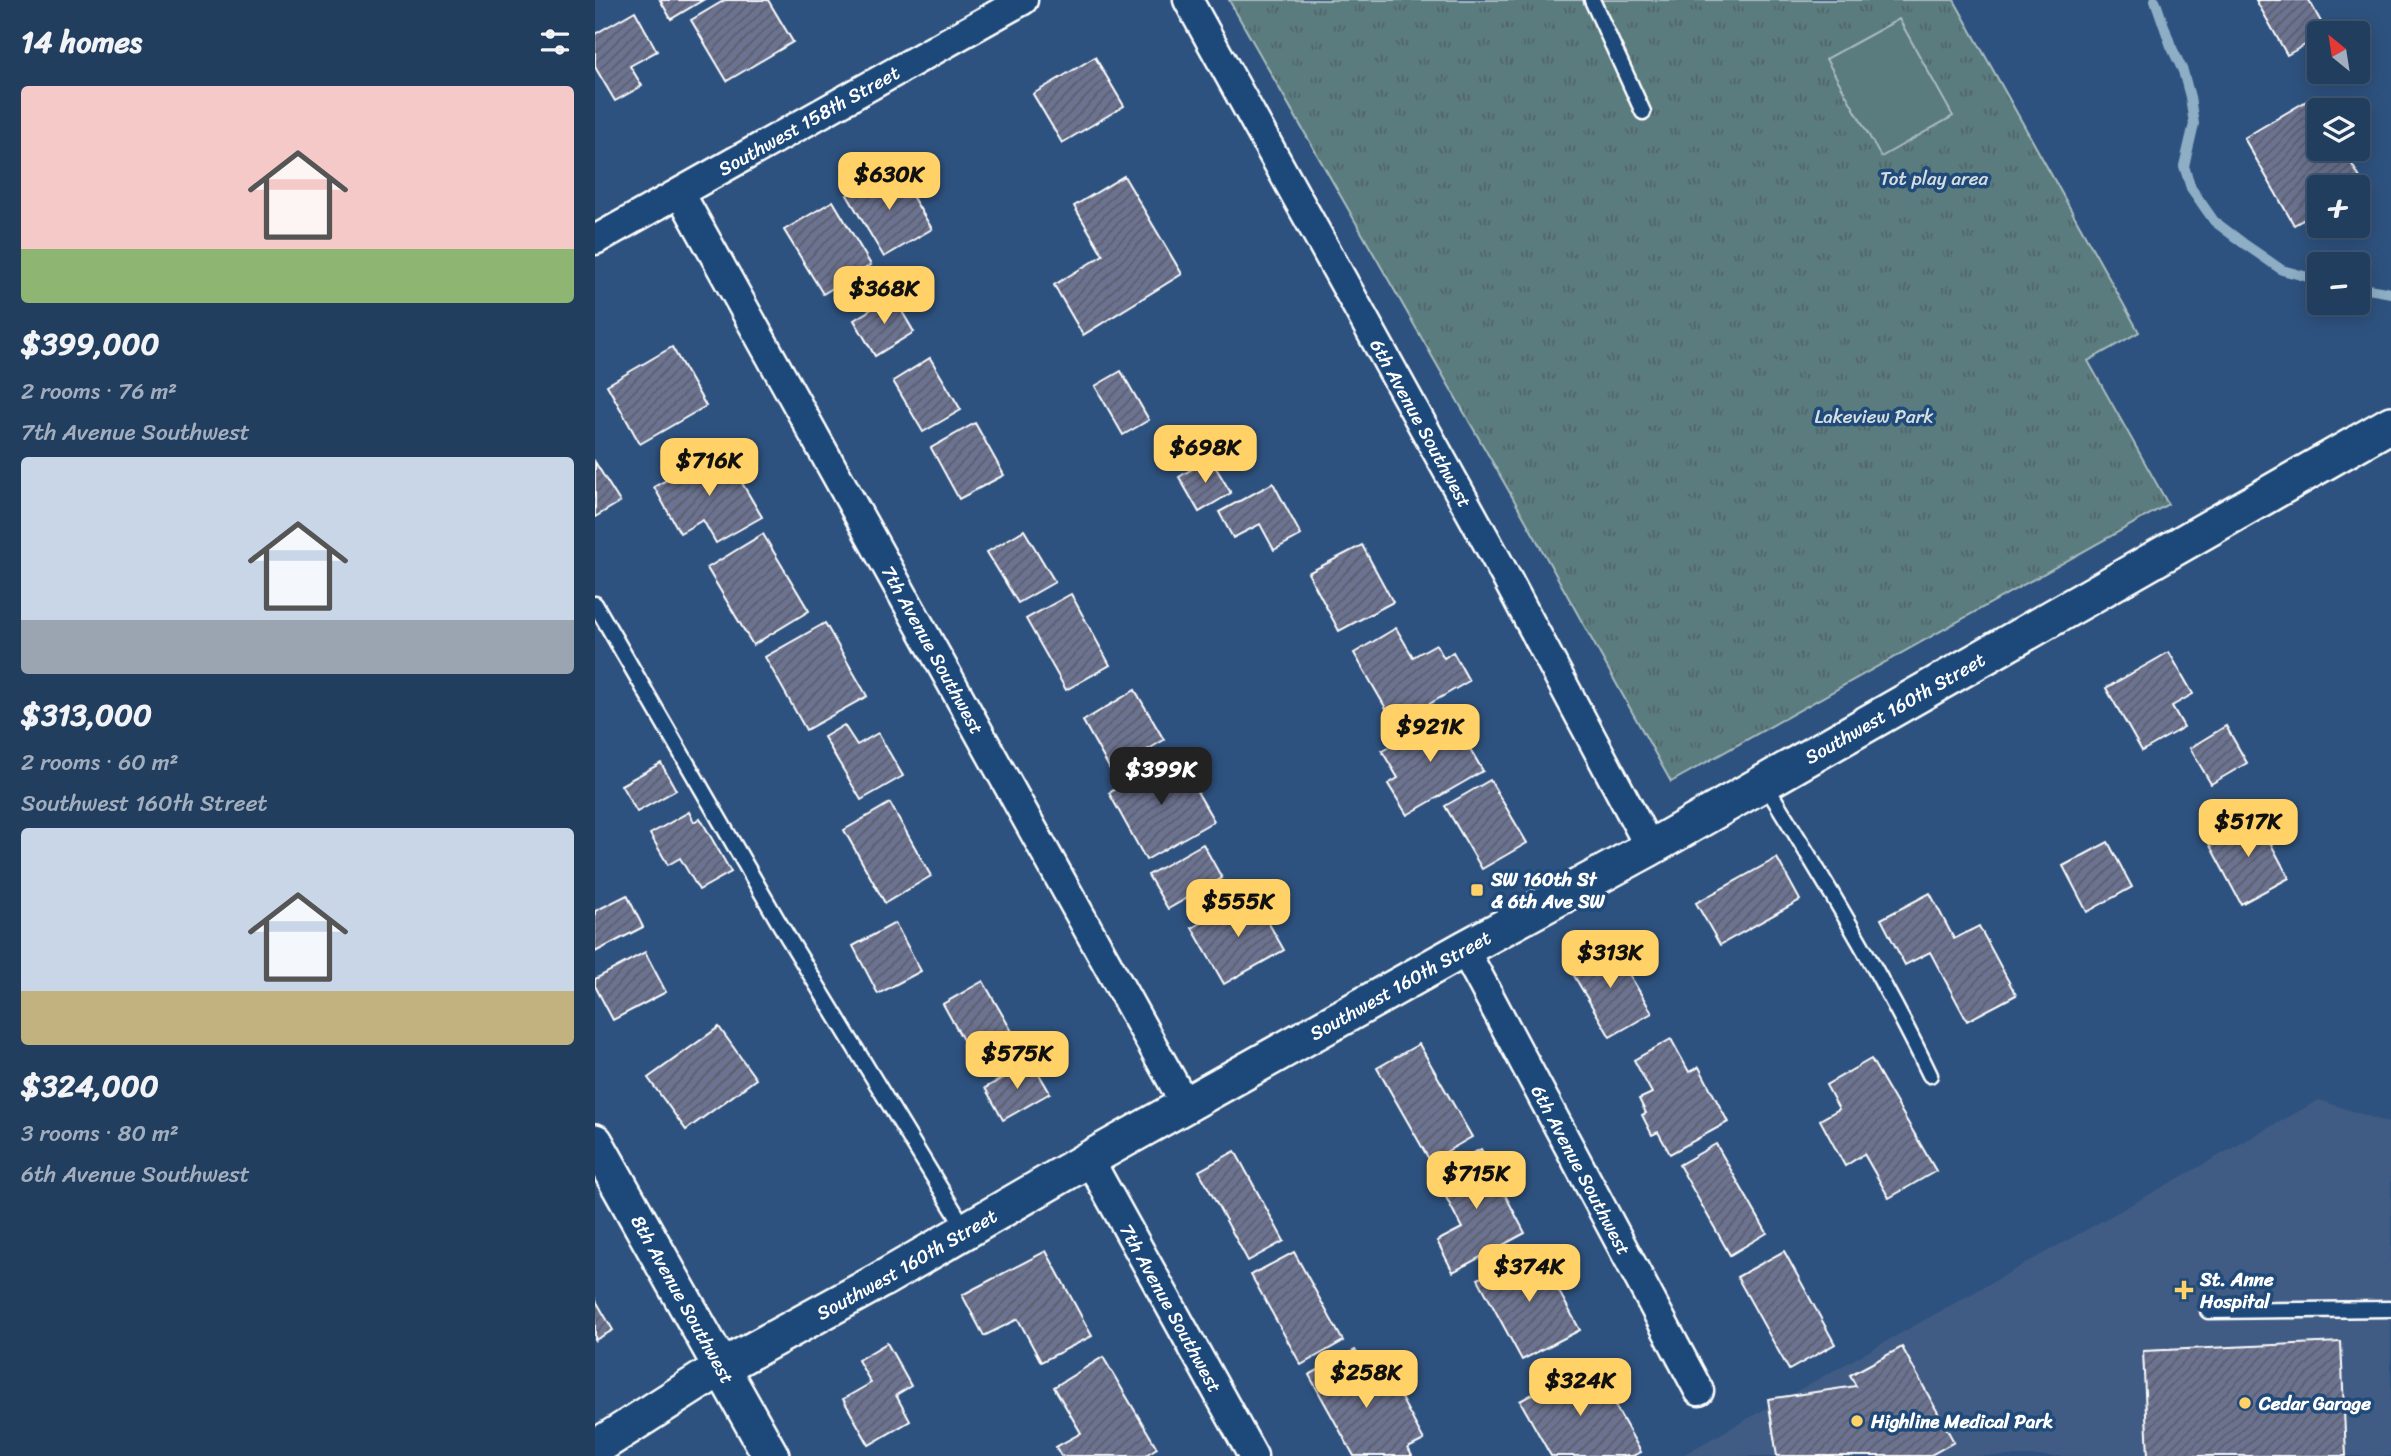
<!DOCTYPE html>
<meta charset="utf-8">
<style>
body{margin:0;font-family:Sriracha,sans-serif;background:#2e4968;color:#f1f3f6;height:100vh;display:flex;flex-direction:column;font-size:26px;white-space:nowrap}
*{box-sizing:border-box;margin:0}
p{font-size:23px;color:#a2aebd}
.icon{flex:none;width:38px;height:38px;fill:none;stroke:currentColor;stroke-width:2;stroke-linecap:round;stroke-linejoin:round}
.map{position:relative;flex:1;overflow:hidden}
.side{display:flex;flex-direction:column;background:#223e5f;width:595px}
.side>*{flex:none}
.needle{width:46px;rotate:330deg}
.tools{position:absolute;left:1712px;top:21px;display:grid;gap:14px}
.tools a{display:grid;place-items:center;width:63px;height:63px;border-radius:7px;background:#223e5f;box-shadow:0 4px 18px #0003,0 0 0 2px #3f5774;font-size:35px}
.price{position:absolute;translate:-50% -60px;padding:0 16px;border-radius:14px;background:#ffd166;color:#111;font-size:23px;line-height:46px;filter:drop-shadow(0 2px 4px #0008)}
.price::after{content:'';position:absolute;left:50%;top:42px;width:21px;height:16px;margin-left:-10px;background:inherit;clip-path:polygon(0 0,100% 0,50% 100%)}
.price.selected{background:#222;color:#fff}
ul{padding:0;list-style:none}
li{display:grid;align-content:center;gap:14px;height:371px;padding:0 21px}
li span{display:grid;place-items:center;height:217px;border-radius:7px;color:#555}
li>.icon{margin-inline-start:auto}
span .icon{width:126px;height:126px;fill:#fffc;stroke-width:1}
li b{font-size:30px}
h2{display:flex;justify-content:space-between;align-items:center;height:84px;padding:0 21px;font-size:30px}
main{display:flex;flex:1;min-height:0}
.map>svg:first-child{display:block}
</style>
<main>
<section class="side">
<h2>14 homes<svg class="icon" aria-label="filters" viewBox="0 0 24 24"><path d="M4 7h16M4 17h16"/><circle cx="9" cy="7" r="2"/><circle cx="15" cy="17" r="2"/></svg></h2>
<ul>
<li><span style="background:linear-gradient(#f6c9c9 75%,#8fb573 0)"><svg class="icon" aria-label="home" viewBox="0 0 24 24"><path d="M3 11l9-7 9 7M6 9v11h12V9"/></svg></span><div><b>$399,000</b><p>2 rooms · 76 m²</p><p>7th Avenue Southwest</p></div></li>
<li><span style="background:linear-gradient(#c9d6e8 75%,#9aa5b1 0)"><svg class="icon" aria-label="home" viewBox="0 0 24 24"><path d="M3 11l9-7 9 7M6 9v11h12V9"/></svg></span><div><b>$313,000</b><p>2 rooms · 60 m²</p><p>Southwest 160th Street</p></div></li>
<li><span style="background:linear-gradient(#c9d6e8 75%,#c2b280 0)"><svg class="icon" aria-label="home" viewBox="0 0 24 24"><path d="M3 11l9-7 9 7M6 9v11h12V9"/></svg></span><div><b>$324,000</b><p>3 rooms · 80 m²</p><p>6th Avenue Southwest</p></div></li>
</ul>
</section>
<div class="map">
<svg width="1796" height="1456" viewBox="0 0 1796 1456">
<defs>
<pattern id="grass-tufts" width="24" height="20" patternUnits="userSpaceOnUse" patternTransform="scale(1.75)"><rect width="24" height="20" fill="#5a7b7f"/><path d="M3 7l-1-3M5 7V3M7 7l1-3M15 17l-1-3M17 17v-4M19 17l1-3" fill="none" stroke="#536466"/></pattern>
<pattern id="building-hatch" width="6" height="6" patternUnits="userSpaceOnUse" patternTransform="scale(1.75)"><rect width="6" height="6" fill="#6c7391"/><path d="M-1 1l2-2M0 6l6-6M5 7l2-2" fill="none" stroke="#5a5e6b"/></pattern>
</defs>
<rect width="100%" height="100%" fill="#2e527f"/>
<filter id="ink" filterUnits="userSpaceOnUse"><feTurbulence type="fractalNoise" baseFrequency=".0143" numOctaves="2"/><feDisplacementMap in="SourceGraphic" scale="14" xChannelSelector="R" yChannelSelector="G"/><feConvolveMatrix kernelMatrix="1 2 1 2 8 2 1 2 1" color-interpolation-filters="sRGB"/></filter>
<g filter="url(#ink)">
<path fill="#415c84" d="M 1724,1100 L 1796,1124 L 1796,1456 L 1086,1456 Z"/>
<path fill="url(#grass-tufts)" stroke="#acbdbf" stroke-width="2" d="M 634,0 L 1359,0 L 1544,332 L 1493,361 L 1573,504 L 1076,782 L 931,521 Z"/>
<path fill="#5a7b7f" stroke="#acbdbf" stroke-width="2" d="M 1304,19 L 1358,116 L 1286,157 L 1231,59 Z"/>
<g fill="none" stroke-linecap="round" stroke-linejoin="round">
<g stroke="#8eaec5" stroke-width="10">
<path d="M 1560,0 L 1576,46 L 1588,71 L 1595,97 L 1599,124 L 1589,166 L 1596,188 L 1619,221 L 1648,243 L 1687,270 L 1724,280"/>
<path d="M 1762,287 L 1796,293"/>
</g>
</g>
<g fill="url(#building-hatch)" stroke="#fff" stroke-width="2">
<path d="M 65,0 L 108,0 L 76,19 Z"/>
<path d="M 130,0 L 173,0 L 198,42 L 132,81 L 96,20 Z"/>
<path d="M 1661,0 L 1714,0 L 1732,33 L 1724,33 L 1724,37 L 1692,55 Z"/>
<path d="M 40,11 L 62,51 L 35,66 L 47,86 L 20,101 L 0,67 L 0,34 Z"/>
<path d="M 500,57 L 529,106 L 467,143 L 438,94 Z"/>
<path d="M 1718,97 L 1726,110 L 1724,110 L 1724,149 L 1748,149 L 1769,185 L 1762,189 L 1724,187 L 1724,211 L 1699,225 L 1649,138 Z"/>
<path d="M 299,166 L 337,229 L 289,257 L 252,195 Z"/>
<path d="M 529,176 L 587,274 L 488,335 L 459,285 L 508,255 L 479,206 Z"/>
<path d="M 238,201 L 276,265 L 228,294 L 189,230 Z"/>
<path d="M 298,296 L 319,332 L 280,356 L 259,320 Z"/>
<path d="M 77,347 L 111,406 L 45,444 L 12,385 Z"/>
<path d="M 335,358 L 366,410 L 328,432 L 298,381 Z"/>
<path d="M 526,371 L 554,420 L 528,435 L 500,386 Z"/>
<path d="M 380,423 L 409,475 L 364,499 L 336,448 Z"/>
<path d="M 127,449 L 167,517 L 121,543 L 108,520 L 85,533 L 59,487 Z"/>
<path d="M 615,458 L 636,493 L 604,512 L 584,477 Z"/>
<path d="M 0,462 L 25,502 L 0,517 Z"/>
<path d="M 678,483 L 706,535 L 679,550 L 665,524 L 638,538 L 624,512 Z"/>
<path d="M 429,530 L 460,582 L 423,603 L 392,552 Z"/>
<path d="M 168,534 L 214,611 L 158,645 L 112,568 Z"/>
<path d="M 767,545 L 798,602 L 744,631 L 713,573 Z"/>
<path d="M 476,594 L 515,665 L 471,690 L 431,619 Z"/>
<path d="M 230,623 L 272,696 L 211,730 L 170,657 Z"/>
<path d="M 801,628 L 818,657 L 841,644 L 849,658 L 858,652 L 874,681 L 800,724 L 759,653 Z"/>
<path d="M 1574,652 L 1598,694 L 1577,706 L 1589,727 L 1547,751 L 1511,688 Z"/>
<path d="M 540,690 L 569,740 L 516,771 L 488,721 Z"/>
<path d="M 854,713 L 888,771 L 812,815 L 793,784 L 803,778 L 787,751 Z"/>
<path d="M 249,725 L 262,745 L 283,733 L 308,776 L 266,800 L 229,737 Z"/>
<path d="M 1631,726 L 1652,763 L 1616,784 L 1595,748 Z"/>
<path d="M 581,755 L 619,821 L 551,860 L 514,793 Z"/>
<path d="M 66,763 L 81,790 L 42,812 L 26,785 Z"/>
<path d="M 895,780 L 932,843 L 887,869 L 850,806 Z"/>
<path d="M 295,803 L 336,876 L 290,903 L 249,830 Z"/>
<path d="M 94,812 L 99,822 L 105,818 L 136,872 L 104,890 L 85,858 L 73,865 L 55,834 Z"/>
<path d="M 1660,814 L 1694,878 L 1646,904 L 1612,840 Z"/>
<path d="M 1513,842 L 1537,887 L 1492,912 L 1468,866 Z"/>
<path d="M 608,844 L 627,878 L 573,909 L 553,875 Z"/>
<path d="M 1182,858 L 1205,900 L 1125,945 L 1101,903 Z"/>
<path d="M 1335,893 L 1359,939 L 1384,926 L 1421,995 L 1372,1021 L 1335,952 L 1310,965 L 1286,919 Z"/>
<path d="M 657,894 L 689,950 L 629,984 L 597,928 Z"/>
<path d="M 32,895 L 48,927 L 0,952 L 0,911 Z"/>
<path d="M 300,923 L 326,971 L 283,994 L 258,946 Z"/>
<path d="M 1016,943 L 1057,1013 L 1015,1037 L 974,967 Z"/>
<path d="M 50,952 L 71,992 L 18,1020 L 0,986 L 0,979 Z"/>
<path d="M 388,981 L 419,1035 L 378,1058 L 348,1004 Z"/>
<path d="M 124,1027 L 161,1079 L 91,1130 L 53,1078 Z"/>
<path d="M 1076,1039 L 1094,1072 L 1104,1067 L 1133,1122 L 1075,1154 L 1063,1132 L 1057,1135 L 1047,1115 L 1051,1113 L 1044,1099 L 1057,1093 L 1039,1060 Z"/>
<path d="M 824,1044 L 877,1137 L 835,1161 L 782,1068 Z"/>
<path d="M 1276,1059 L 1341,1171 L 1294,1198 L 1269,1154 L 1250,1166 L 1225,1120 L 1244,1109 L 1231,1085 Z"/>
<path d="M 437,1062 L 455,1093 L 408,1120 L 390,1088 Z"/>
<path d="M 1121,1144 L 1172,1233 L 1135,1255 L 1084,1165 Z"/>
<path d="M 886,1149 L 930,1233 L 858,1272 L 842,1241 L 867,1228 L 839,1174 Z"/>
<path d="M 640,1151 L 689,1241 L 653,1261 L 604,1171 Z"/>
<path d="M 941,1249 L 985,1330 L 927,1360 L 883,1279 Z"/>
<path d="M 451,1251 L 497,1336 L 446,1362 L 423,1319 L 389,1336 L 367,1295 Z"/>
<path d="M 1189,1251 L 1240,1344 L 1194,1370 L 1142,1277 Z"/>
<path d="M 699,1252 L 748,1341 L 706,1365 L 656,1275 Z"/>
<path d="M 0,1299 L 18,1330 L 0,1340 Z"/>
<path d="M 1746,1342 L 1751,1456 L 1553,1456 L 1548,1351 Z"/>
<path d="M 292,1343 L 316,1386 L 301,1395 L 315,1421 L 274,1445 L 248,1399 L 276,1383 L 263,1360 Z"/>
<path d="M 1307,1347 L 1359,1442 L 1334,1456 L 1182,1456 L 1173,1399 L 1261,1386 L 1255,1375 Z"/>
<path d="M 760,1350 L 785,1395 L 800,1387 L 829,1440 L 813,1448 L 817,1456 L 759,1456 L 714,1375 Z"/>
<path d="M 508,1357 L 562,1448 L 549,1456 L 466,1456 L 461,1447 L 486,1433 L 459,1387 Z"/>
<path d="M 996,1362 L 1046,1452 L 1038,1456 L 956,1456 L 925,1401 Z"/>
</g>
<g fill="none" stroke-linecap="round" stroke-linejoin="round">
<defs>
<g id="service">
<path d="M 997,0 L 1048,112"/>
<path d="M 0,604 L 183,921 L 370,1229"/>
<path d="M 1170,784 C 1228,878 1287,975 1335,1075"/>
<path d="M 1613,1311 L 1796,1309"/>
</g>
<g id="minor">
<path id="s1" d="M 593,0 L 903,562 L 1055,848"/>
<path id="s2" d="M 85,193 L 591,1106"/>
<path id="s3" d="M 0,240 L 428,0"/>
<path id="s4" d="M 869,949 L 1104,1391"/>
<path id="s5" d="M 494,1159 L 658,1456"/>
</g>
<g id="tertiary">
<path id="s6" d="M 0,1142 L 176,1456"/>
<path id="s7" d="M 0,1448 L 127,1367 L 284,1281 L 494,1159 L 869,949 L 1055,848 L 1796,424"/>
</g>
</defs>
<use href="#service" stroke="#fff" stroke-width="19"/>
<use href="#minor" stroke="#fff" stroke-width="33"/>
<use href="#tertiary" stroke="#fff" stroke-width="40"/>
<use href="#service" stroke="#1f4a7a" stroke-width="14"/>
<use href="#minor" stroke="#1f4a7a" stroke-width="28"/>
<use href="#tertiary" stroke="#1f4a7a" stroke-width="35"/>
</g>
</g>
<g fill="#ffd166" stroke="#1f4a7a" stroke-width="2.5">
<rect x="875" y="883" width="14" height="14" rx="3.5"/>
<path d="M1585.5 1279.5h7v7h7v7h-7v7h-7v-7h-7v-7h7z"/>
<circle cx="1650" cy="1403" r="7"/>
<circle cx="1262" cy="1421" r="7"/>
</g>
<g text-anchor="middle" stroke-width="7" stroke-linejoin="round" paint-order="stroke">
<g font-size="19" fill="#fff" stroke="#1f4a7a">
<text dy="7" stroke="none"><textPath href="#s3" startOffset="245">Southwest 158th Street</textPath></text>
<text dy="7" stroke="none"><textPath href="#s1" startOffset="483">6th Avenue Southwest</textPath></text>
<text dy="7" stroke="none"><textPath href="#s2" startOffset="522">7th Avenue Southwest</textPath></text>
<text dy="7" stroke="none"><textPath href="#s7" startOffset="1496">Southwest 160th Street</textPath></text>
<text dy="7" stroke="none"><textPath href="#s7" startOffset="929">Southwest 160th Street</textPath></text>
<text dy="7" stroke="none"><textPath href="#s4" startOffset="250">6th Avenue Southwest</textPath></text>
<text dy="7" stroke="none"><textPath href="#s7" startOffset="362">Southwest 160th Street</textPath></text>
<text dy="7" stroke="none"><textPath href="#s6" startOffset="180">8th Avenue Southwest</textPath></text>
<text dy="7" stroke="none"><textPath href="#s5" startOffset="170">7th Avenue Southwest</textPath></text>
</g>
<g font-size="19" fill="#d6dedf" stroke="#1f4a7a">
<text x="1339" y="185">Tot play area</text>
<text x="1279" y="423">Lakeview Park</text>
</g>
<g font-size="19" font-weight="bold" fill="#fff" stroke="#1f4a7a" text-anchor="start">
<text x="896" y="886">SW 160th St<tspan x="896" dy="22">&amp; 6th Ave SW</tspan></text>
<text x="1605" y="1286">St. Anne<tspan x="1605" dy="22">Hospital</tspan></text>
<text x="1664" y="1410">Cedar Garage</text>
<text x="1276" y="1428">Highline Medical Park</text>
</g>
</g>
</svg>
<div class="tools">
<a><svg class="needle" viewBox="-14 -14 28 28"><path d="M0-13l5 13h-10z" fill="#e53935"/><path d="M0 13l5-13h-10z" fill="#a2aebd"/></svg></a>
<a><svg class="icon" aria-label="layers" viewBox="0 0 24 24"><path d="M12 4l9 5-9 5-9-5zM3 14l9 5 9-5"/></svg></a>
<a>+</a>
<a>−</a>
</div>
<b class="price" style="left:294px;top:212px">$630K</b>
<b class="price" style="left:289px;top:326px">$368K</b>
<b class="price" style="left:610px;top:485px">$698K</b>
<b class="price" style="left:114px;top:498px">$716K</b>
<b class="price" style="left:835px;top:764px">$921K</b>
<b class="price selected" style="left:566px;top:807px">$399K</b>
<b class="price" style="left:1653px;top:859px">$517K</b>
<b class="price" style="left:643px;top:939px">$555K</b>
<b class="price" style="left:1015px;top:990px">$313K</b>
<b class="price" style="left:422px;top:1091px">$575K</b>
<b class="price" style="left:881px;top:1211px">$715K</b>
<b class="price" style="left:934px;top:1304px">$374K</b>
<b class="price" style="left:771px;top:1410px">$258K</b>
<b class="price" style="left:985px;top:1418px">$324K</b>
</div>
</main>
